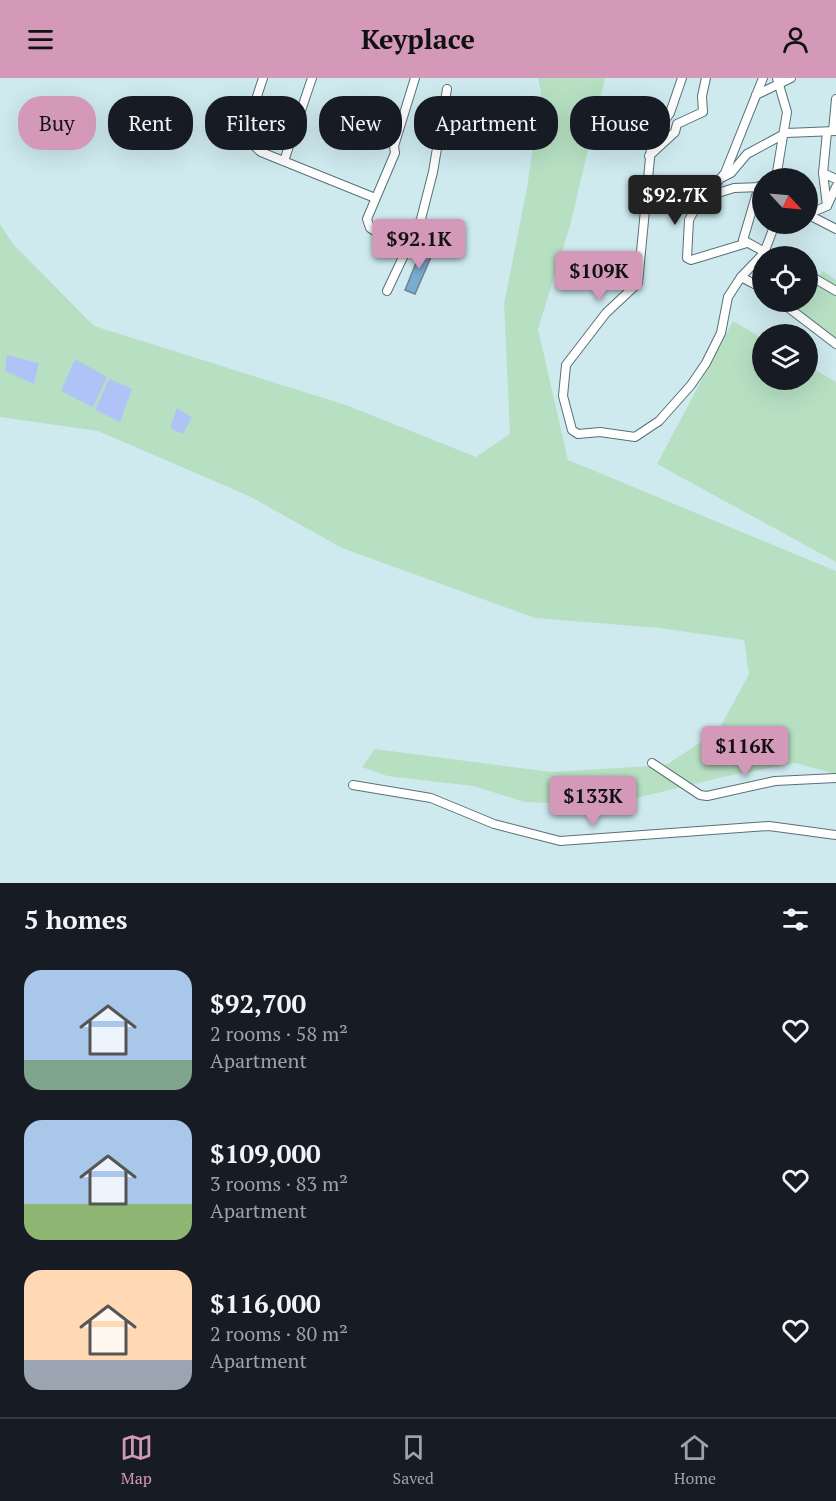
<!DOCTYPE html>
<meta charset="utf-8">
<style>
body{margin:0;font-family:"PT Serif",serif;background:#20242c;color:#f1f3f6;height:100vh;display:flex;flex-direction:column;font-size:22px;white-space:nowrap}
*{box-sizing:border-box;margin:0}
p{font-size:20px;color:#9ea1a6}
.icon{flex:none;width:33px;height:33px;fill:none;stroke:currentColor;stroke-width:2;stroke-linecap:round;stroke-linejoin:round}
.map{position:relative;height:805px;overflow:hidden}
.side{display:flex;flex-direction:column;background:#171b24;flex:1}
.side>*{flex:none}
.guide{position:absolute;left:18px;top:18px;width:801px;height:54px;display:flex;gap:12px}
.needle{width:39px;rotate:116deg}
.tools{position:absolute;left:752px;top:90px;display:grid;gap:12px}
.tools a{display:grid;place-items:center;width:66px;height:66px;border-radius:50%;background:#171b24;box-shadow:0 6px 24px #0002;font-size:30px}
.price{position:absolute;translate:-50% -51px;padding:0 14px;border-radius:6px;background:#d499b9;color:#111;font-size:20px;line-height:39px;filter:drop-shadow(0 2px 3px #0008)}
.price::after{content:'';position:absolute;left:50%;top:36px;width:18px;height:14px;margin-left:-9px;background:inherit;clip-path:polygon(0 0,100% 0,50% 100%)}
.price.selected{background:#222;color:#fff}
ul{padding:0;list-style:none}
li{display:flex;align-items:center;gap:18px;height:150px;padding:0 24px}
li span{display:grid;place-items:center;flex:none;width:168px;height:120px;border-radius:18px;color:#555}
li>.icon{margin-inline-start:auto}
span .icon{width:72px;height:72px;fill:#fffc;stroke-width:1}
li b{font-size:26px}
h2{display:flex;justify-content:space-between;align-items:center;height:72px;padding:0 24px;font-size:26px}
.tag{padding:0 21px;border-radius:24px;background:#171b24;box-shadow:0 6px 24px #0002;font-size:21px;line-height:54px}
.tag.selected{background:#d499b9;color:#111}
header{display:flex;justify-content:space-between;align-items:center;height:78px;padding:0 24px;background:#d499b9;color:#111;font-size:27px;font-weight:800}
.dock{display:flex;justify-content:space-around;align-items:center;height:84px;border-top:2px solid #363941;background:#171b24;font-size:16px;color:#9ea1a6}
.dock a{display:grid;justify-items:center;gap:3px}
.dock .selected{color:#d499b9}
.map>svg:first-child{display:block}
</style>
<header><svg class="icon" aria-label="menu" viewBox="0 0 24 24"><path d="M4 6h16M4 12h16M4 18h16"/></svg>Keyplace<svg class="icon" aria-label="person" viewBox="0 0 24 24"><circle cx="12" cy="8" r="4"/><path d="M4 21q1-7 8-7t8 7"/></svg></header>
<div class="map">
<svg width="836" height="805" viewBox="0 0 836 805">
<rect width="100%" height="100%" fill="#ceeaef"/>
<g fill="#b7e0c3">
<path d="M 538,0 L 605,0 L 570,148 L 538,251 L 568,382 L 836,493 L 836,696 L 795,685 L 723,699 L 607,727 L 525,724 L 473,708 L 387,698 L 362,689 L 375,671 L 551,694 L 666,687 L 718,653 L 749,596 L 744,562 L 659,550 L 535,540 L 342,470 L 249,418 L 98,353 L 0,339 L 0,146 L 13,166 L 94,248 L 346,327 L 476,379 L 510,356 L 504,226 L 527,110 L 541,15 Z"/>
<path d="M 823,193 L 836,202 L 836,272 L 791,236 L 800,224 L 807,224 L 807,214 Z"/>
<path d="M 733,243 L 762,260 L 762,302 L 807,302 L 807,287 L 836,304 L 836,484 L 657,386 Z"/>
</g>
<g fill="#b0c3f7">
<path d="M 7,277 L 39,285 L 34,306 L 5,293 Z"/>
<path d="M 75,281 L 107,299 L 93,329 L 61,313 Z"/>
<path d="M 109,301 L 132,311 L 120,344 L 95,332 Z"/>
<path d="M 177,330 L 192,339 L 183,356 L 170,350 Z"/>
</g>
<path fill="#79acd0" stroke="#70828f" stroke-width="1.5" d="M 423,168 L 434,172 L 415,216 L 405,212 Z"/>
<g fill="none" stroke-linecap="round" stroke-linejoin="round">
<defs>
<g id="minor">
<path d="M 263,0 L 248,46 C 246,60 251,66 261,74 L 375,120"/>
<path d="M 682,0 L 670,35 L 652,59 L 638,205 L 606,235 L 566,287 L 563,318 L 572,352 L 578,356 L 600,354 L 635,359 L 659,343 L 691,307 L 706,285 L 721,255 L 728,219 L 741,199 L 764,175 L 775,146"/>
<path d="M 756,17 L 791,0"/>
<path d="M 833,53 L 836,21"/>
<path d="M 649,78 L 675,54 L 677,46 L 703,34 L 702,18 L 706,0"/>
<path d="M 284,83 L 312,0"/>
<path d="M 823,95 L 836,101"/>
<path d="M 723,99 L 731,95 L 747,76 L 786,55 L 836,53"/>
<path d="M 776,100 L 787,34 L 777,0"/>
<path d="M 759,108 L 743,162 L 772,178"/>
<path d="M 705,119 L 734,110 L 761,109"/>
<path d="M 827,128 L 823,95 L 827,54"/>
<path d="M 807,136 L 836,151"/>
<path d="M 808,136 L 827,128 L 836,109"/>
<path d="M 747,165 L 691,182 L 687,180 L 689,142 L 696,129 L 725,95 L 763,0"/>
<path d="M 407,174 L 370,150 L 367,141 L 395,75 L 394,68 L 415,0"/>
<path d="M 807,196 L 836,213"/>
<path d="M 741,199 L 762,210"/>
<path d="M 387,213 L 421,141 L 433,94 L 447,11"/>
<path d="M 781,224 L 836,266"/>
<path d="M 652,685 L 700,717 L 707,718 L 775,703 L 836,700"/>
<path d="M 353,707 L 431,720 L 494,746 L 560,763 L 769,748 L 836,757"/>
</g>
</defs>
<use href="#minor" stroke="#587075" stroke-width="10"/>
<use href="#minor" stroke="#fff" stroke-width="8"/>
</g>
</svg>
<div class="tools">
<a><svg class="needle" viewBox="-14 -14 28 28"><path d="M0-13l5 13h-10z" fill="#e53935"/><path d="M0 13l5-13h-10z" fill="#9ea1a6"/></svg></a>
<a><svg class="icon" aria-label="locate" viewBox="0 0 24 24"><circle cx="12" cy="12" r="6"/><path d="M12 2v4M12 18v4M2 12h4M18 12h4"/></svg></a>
<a><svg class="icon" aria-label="layers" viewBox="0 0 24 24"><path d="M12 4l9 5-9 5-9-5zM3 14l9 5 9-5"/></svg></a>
</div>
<b class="price selected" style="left:675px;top:148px">$92.7K</b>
<b class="price" style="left:419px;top:192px">$92.1K</b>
<b class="price" style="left:599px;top:224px">$109K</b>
<b class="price" style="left:745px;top:699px">$116K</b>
<b class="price" style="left:593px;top:749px">$133K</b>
<div class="guide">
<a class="tag selected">Buy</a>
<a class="tag">Rent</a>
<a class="tag">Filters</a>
<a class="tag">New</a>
<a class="tag">Apartment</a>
<a class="tag">House</a>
</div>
</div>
<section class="side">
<h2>5 homes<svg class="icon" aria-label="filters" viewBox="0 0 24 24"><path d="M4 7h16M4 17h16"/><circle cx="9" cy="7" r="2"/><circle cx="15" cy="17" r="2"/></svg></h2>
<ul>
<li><span style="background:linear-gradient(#a9c7e8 75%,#7fa58c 0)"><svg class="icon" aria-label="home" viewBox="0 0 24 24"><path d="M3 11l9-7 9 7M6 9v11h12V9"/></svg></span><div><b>$92,700</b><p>2 rooms · 58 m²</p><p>Apartment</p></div><svg class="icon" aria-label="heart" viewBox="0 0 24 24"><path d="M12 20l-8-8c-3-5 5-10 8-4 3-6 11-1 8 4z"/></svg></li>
<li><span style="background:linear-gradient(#a9c7e8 70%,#8fb573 0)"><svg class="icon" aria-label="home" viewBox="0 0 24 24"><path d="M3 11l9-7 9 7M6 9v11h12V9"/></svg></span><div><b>$109,000</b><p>3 rooms · 83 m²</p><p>Apartment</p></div><svg class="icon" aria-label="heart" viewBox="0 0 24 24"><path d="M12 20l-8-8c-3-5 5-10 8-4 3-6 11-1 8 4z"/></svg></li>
<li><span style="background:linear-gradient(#ffd9b3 75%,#9aa5b1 0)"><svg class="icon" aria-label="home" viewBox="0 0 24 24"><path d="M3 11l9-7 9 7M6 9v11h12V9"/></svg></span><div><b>$116,000</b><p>2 rooms · 80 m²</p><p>Apartment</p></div><svg class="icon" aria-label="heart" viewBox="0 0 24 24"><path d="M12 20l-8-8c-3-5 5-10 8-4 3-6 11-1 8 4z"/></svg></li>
</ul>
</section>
<nav class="dock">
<a class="selected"><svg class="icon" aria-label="map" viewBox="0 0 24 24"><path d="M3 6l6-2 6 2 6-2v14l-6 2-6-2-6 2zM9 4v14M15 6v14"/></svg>Map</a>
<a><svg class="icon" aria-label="saved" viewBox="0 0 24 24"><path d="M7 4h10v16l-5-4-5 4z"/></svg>Saved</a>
<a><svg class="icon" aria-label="home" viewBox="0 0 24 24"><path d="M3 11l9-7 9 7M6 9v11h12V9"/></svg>Home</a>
</nav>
